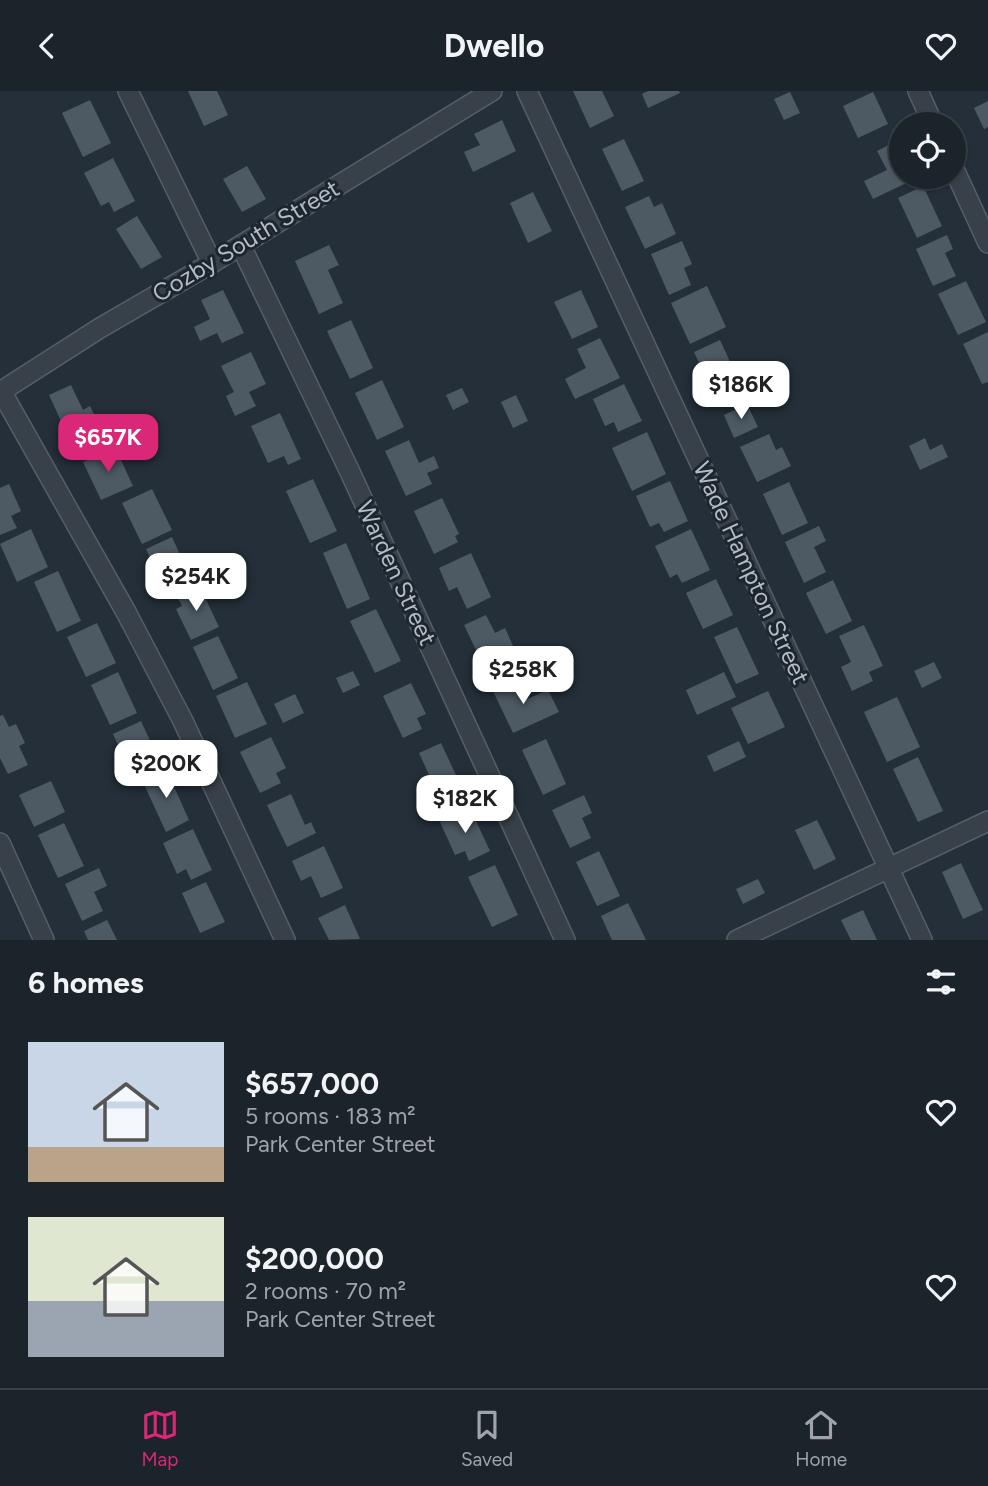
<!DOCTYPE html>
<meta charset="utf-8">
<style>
body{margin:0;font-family:Figtree,sans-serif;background:#242b33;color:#f1f3f6;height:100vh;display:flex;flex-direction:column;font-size:26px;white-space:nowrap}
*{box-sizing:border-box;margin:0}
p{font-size:23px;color:#a0a4a9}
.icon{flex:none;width:38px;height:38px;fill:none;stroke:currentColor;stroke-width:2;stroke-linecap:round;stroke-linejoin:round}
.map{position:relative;height:849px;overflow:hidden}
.sheet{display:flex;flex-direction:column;background:#1b232b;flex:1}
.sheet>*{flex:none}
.tools{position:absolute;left:889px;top:21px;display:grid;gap:14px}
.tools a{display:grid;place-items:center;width:77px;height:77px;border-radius:50%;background:#1b232b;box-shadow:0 2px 5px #0004,0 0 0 2px #394047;font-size:35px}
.price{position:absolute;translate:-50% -60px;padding:0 16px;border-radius:14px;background:#fff;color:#222;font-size:23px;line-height:46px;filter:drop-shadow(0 2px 4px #0008)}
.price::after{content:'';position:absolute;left:50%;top:42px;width:21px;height:16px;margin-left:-10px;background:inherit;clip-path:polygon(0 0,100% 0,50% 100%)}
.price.active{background:#db2777;color:#fff}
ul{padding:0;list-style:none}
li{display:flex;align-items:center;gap:21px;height:175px;padding:0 28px}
li span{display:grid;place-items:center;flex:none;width:196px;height:140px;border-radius:0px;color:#555}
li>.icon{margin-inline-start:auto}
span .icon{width:84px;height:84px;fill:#fffc;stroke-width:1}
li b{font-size:30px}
h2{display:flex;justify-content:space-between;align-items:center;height:84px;padding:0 28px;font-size:30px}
header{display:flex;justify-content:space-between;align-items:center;height:91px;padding:0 28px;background:#1b232b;font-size:32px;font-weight:700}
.tab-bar{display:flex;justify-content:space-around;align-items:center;height:98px;border-top:2px solid #394047;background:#1b232b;font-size:19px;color:#a0a4a9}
.tab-bar a{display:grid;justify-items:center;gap:4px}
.tab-bar .active{color:#db2777}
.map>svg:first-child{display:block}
</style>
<header><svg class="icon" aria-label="back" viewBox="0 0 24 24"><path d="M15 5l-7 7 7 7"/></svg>Dwello<svg class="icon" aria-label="heart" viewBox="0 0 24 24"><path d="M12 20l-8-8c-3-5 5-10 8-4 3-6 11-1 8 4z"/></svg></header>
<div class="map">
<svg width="988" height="849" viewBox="0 0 988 849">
<rect width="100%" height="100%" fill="#242f39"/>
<g fill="#4d5a64">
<path d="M 188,0 L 217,0 L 228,24 L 204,35 Z"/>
<path d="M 573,0 L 602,0 L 614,25 L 590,37 Z"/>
<path d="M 648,0 L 679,0 L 680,2 L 648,17 L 642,3 Z"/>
<path d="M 790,1 L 800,22 L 784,29 L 774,8 Z"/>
<path d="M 873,1 L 888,33 L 858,47 L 843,15 Z"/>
<path d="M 90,9 L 111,52 L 83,66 L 62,22 Z"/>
<path d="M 988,10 L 988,36 L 984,38 L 974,17 Z"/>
<path d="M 502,29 L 516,60 L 473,81 L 464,61 L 480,54 L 474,43 Z"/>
<path d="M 624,48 L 644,90 L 622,100 L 602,58 Z"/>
<path d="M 899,49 L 901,53 L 901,86 L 919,86 L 873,108 L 864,90 L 887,79 L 877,60 Z"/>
<path d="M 113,67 L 135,110 L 114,121 L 109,111 L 101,115 L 84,82 Z"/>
<path d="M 247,75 L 266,108 L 242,121 L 223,88 Z"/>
<path d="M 923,95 L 942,135 L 917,147 L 898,107 Z"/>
<path d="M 533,101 L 552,140 L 528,152 L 510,112 Z"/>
<path d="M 649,105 L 654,116 L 662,112 L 676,143 L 645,158 L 625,116 Z"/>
<path d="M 137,125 L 162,166 L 141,178 L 116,138 Z"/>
<path d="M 947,144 L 953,158 L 945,162 L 956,185 L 933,195 L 916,158 Z"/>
<path d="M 682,150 L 692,173 L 684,177 L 691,194 L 669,204 L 651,163 Z"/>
<path d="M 329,154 L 339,174 L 328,179 L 343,212 L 319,223 L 295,170 Z"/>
<path d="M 966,190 L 986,231 L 958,244 L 938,203 Z"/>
<path d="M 707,195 L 726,236 L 690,253 L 671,212 Z"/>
<path d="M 223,199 L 244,242 L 222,252 L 217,242 L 200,250 L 194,236 L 210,228 L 201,209 Z"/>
<path d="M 581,199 L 598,236 L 572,248 L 554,211 Z"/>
<path d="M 351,229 L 373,277 L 350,288 L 327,240 Z"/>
<path d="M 988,241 L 988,291 L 982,293 L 963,253 Z"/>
<path d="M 600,247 L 620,287 L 575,308 L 565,288 L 586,277 L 577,258 Z"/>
<path d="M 720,249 L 739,290 L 713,302 L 694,261 Z"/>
<path d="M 251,261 L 266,293 L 249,301 L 256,315 L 235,325 L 226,305 L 234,301 L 221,275 Z"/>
<path d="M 382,289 L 404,336 L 377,349 L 355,302 Z"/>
<path d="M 624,293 L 642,330 L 618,341 L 614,331 L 605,335 L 593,308 Z"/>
<path d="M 71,294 L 83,319 L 90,315 L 103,343 L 73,356 L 49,304 Z"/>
<path d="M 462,297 L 469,311 L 453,319 L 446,304 Z"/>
<path d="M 516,304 L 528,330 L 513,337 L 501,311 Z"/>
<path d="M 747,313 L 758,336 L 734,347 L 724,324 Z"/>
<path d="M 280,322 L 301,368 L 288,374 L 284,365 L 268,372 L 251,335 Z"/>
<path d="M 647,341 L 666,383 L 632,400 L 612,357 Z"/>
<path d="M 769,343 L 776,359 L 782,356 L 791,375 L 757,391 L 740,356 Z"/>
<path d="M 925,347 L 930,359 L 942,353 L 948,366 L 920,379 L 909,355 Z"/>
<path d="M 409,349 L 419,372 L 434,365 L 439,377 L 427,382 L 432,393 L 406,405 L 385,360 Z"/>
<path d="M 115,356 L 133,395 L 101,409 L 83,371 Z"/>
<path d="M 313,388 L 337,440 L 310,452 L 286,400 Z"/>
<path d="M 670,390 L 688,430 L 664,441 L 659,432 L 650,436 L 636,405 Z"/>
<path d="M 789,391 L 808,432 L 782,444 L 763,403 Z"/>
<path d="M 9,393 L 21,420 L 11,425 L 17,437 L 0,444 L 0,397 Z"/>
<path d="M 152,398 L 172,439 L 142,453 L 122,412 Z"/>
<path d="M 442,407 L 459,443 L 455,445 L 458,451 L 434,463 L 414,420 Z"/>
<path d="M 819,435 L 826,450 L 814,456 L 826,481 L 804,492 L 785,451 Z"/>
<path d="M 31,438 L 48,476 L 17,491 L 0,453 Z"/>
<path d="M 691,438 L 710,479 L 682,492 L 677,483 L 670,487 L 655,455 Z"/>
<path d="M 172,446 L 191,488 L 165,500 L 146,458 Z"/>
<path d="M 346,452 L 370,508 L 347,518 L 323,462 Z"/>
<path d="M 471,462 L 491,506 L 467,518 L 457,496 L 449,500 L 439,477 Z"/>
<path d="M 58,480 L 81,530 L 57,541 L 34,491 Z"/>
<path d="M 716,488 L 733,524 L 703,538 L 686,502 Z"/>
<path d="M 833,489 L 852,530 L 826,543 L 806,502 Z"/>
<path d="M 199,494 L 219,536 L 191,549 L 176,518 L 182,515 L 177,505 Z"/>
<path d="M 376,518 L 401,570 L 375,582 L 350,530 Z"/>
<path d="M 486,524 L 495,542 L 505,537 L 514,557 L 504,562 L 509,572 L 487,582 L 464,534 Z"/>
<path d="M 97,532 L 116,572 L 86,586 L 67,546 Z"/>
<path d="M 864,534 L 883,575 L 869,581 L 873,590 L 852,600 L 841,576 L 851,571 L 839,545 Z"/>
<path d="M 737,536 L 759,583 L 736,593 L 714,546 Z"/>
<path d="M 218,545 L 238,587 L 213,599 L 193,556 Z"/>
<path d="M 934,571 L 942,587 L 922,597 L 914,580 Z"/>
<path d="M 353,580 L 360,594 L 343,602 L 336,587 Z"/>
<path d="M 118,581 L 137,622 L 110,634 L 91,594 Z"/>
<path d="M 724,581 L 736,606 L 697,624 L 686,599 Z"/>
<path d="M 515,587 L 525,609 L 548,599 L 559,621 L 513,642 L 492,598 Z"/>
<path d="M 247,591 L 267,633 L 235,647 L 216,605 Z"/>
<path d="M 411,592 L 426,623 L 417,627 L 422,638 L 403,647 L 383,605 Z"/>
<path d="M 768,600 L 785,636 L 748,653 L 731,617 Z"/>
<path d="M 295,603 L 304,622 L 283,632 L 274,613 Z"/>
<path d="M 897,606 L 920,656 L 887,671 L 864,621 Z"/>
<path d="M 3,624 L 9,636 L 16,633 L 25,652 L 19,655 L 28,674 L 8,683 L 0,667 L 0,625 Z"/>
<path d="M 141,630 L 159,669 L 131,682 L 113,643 Z"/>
<path d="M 271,646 L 286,677 L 276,682 L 281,692 L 260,702 L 240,661 Z"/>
<path d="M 546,648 L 566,693 L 543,704 L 522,659 Z"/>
<path d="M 739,650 L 746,666 L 714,681 L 707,665 Z"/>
<path d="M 441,652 L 463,699 L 441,710 L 419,662 Z"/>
<path d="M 918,666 L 943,720 L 918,731 L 893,678 Z"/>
<path d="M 166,678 L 189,729 L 166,741 L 142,689 Z"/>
<path d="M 51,690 L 65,721 L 34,736 L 19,704 Z"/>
<path d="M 291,703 L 305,734 L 311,731 L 316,742 L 287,756 L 267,714 Z"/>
<path d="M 584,704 L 592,722 L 582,727 L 591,747 L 570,757 L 552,719 Z"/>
<path d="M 470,717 L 490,760 L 469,770 L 465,760 L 455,764 L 440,731 Z"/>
<path d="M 817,729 L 836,768 L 814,779 L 795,739 Z"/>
<path d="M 64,732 L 84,775 L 58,787 L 38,744 Z"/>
<path d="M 193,738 L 212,779 L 191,789 L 186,778 L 177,783 L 163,752 Z"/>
<path d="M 324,755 L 343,797 L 321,807 L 311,785 L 301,790 L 292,770 Z"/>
<path d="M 599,760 L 620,805 L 597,815 L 576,771 Z"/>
<path d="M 961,772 L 983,819 L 963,828 L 942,781 Z"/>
<path d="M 495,774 L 518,824 L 492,836 L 468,786 Z"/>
<path d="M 99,777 L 107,795 L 94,801 L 103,820 L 82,830 L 65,793 Z"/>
<path d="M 758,788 L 765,802 L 743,813 L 736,798 Z"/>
<path d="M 206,791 L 225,831 L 200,842 L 182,802 Z"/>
<path d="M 628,812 L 646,849 L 612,849 L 601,825 Z"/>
<path d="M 345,814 L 360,848 L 329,849 L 318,827 Z"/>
<path d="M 863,819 L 877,849 L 851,849 L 841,829 Z"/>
<path d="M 107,829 L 117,849 L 88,849 L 84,840 Z"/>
</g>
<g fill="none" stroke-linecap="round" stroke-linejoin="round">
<defs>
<g id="minor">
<path d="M 128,0 L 212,172"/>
<path d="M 527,0 L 922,849"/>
<path d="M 918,0 L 933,33"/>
<path d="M 954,78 L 988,152"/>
<path d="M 241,155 L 350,381 L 565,849"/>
<path d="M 1,300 L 126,521 L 183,630 L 285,849"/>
<path d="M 0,301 L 100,237 L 212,172 L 492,0"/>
<path d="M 0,752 L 44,849"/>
<path d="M 737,849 L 988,730"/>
</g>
</defs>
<use href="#minor" stroke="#565f67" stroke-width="22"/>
<use href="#minor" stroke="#384149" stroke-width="19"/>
</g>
<g text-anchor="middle" stroke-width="6" stroke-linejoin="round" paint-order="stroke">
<g font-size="24" fill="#b3bcc5" stroke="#1d262e">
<text transform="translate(246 150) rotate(-31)" y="8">Cozby South Street</text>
<text transform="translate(396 482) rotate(65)" y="8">Warden Street</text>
<text transform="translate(751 482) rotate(65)" y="8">Wade Hampton Street</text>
</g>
</g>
</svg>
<div class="tools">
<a><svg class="icon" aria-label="locate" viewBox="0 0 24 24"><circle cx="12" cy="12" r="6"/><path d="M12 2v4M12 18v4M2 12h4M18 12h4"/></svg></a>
</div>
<b class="price" style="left:741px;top:330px">$186K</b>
<b class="price active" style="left:108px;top:383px">$657K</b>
<b class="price" style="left:196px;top:522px">$254K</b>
<b class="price" style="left:523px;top:615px">$258K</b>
<b class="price" style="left:166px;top:709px">$200K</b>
<b class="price" style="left:465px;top:744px">$182K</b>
</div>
<section class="sheet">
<h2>6 homes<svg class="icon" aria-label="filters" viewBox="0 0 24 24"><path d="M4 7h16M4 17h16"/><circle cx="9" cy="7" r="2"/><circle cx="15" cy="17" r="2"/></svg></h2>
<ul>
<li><span style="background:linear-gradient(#c9d6e8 75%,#b9a48a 0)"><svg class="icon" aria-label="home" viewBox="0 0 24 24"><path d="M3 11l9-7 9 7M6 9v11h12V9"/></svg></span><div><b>$657,000</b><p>5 rooms · 183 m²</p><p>Park Center Street</p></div><svg class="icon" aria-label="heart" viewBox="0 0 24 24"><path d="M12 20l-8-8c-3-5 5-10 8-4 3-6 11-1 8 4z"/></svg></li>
<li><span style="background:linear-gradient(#dfe7d0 60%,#9aa5b1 0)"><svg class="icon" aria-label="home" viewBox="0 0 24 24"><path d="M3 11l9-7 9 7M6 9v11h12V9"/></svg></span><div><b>$200,000</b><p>2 rooms · 70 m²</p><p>Park Center Street</p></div><svg class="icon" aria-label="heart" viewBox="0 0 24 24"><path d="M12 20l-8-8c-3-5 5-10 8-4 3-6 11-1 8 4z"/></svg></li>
</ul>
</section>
<nav class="tab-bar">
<a class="active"><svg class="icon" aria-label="map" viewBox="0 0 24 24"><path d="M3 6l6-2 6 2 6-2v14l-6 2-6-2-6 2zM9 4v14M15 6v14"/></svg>Map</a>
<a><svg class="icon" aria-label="saved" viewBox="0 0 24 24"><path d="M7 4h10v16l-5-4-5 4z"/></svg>Saved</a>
<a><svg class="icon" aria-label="home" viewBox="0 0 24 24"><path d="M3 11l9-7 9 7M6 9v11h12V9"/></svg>Home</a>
</nav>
